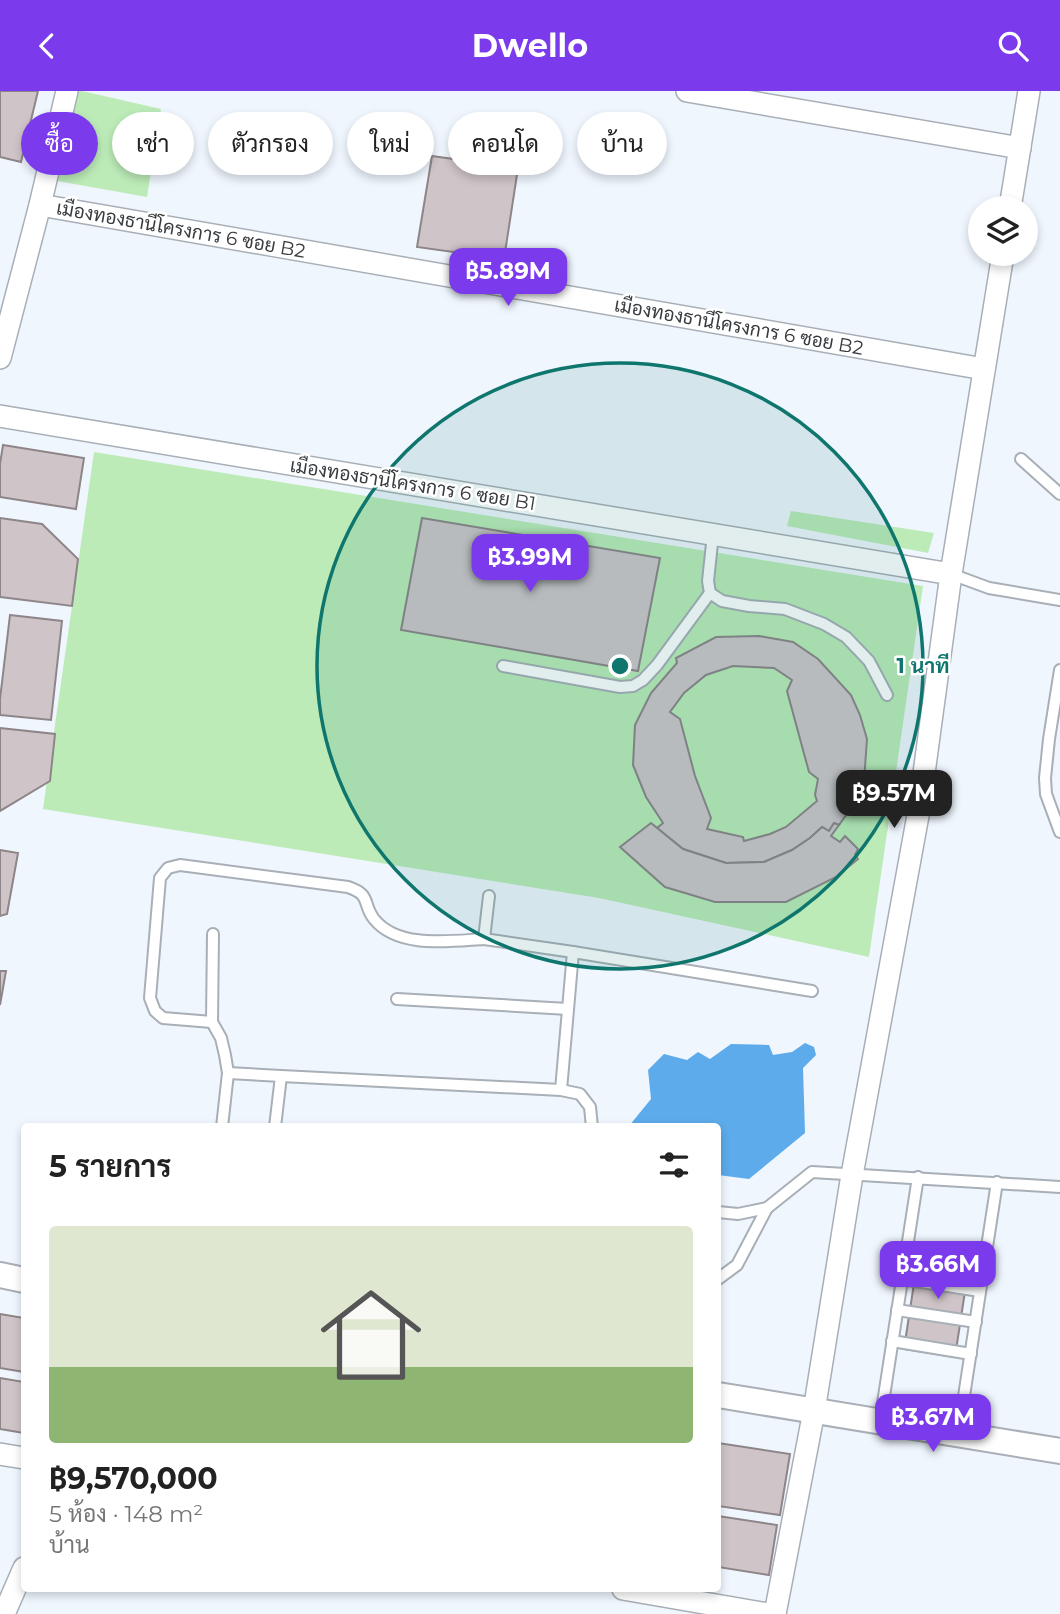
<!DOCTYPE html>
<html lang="th">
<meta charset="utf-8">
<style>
body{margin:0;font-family:Montserrat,Sarabun,sans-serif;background:#f6f6f6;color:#222;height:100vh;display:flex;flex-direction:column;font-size:26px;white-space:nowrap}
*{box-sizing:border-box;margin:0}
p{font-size:23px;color:#767676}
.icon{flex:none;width:38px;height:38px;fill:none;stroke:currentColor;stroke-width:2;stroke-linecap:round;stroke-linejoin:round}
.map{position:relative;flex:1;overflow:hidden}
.side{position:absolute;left:21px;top:1032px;width:700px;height:469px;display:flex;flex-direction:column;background:#fff;border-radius:7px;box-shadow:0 4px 10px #0003}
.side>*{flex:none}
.hud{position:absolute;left:21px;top:21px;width:700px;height:63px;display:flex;gap:14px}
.buttons{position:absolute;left:968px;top:105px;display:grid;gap:14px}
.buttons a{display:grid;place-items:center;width:70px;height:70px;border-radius:50%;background:#fff;box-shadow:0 4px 10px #0003;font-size:35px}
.price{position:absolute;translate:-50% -60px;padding:0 16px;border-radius:14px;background:#7c3aed;color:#fff;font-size:23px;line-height:46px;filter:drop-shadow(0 2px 4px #0008)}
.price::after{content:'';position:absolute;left:50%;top:42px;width:21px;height:16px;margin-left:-10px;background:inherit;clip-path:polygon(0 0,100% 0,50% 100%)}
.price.active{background:#222;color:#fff}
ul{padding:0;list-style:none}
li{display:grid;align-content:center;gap:14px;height:371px;padding:0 28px}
li span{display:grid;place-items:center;height:217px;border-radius:7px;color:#555}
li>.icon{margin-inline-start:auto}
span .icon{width:126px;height:126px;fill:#fffc;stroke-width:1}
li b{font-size:30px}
h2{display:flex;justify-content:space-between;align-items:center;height:84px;padding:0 28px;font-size:30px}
.chip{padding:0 24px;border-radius:32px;background:#fff;box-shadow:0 4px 10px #0003;font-size:24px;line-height:63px}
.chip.active{background:#7c3aed;color:#fff}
header{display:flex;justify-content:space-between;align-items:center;height:91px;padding:0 28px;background:#7c3aed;color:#fff;font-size:32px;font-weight:700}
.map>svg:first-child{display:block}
</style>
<header><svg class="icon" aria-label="back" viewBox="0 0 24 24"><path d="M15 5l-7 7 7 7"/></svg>Dwello<svg class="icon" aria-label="search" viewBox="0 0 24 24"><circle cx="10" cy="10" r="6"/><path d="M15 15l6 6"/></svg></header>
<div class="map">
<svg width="1060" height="1523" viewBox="0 0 1060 1523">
<rect width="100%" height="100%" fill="#eff6fe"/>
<g fill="#bcebb8">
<path d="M 67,0 L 82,0 L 161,18 L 147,106 L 46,88 Z"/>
<path d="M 94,361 L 923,495 L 869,866 L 599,807 L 43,718 Z"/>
<path d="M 791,420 L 934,442 L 928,462 L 787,435 Z"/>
</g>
<path fill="#5dabea" d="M 805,952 L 814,956 L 816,964 L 803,977 L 805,1042 L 749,1088 L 718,1084 L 718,1036 L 629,1035 L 651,1008 L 648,979 L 664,963 L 687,969 L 698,961 L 710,968 L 731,953 L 769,954 L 773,964 L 792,961 Z"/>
<g fill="#cfc5c9" stroke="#8e8588" stroke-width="2" fill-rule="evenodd">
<path d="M 0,0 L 38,0 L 21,71 L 0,66 Z"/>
<path d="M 432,65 L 518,77 L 504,168 L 417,156 Z"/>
<path d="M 3,354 L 84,367 L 76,418 L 0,406 L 0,373 Z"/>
<path d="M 0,427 L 42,433 L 78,468 L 72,515 L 0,506 Z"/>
<path d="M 422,427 L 660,467 L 638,580 L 401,539 Z"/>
<path d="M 10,524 L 62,530 L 51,629 L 0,624 L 0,608 Z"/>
<path d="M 759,545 L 793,551 L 818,568 L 851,604 L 860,624 L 867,648 L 864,690 L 854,713 L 839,734 L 834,732 L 829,740 L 822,736 L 810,747 L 792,759 L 764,771 L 726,772 L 683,758 L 657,737 L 663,732 L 646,706 L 633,674 L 635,634 L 651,602 L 677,572 L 676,567 L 716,546 ZM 733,575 L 774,577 L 792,589 L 787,600 L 809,681 L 818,688 L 815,704 L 817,710 L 786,736 L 770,743 L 744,750 L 743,746 L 707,738 L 711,727 L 695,685 L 680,628 L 670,621 L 684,602 L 706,584 Z"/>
<path d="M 0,637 L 55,643 L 50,690 L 0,720 Z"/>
<path d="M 651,732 L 683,758 L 726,772 L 764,771 L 792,759 L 810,747 L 822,736 L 829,740 L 834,732 L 839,734 L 831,745 L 840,751 L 845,745 L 858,758 L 855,764 L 858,768 L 836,786 L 786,811 L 715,811 L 665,796 L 620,756 Z"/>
<path d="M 0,759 L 18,762 L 7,823 L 0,825 Z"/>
<path d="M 0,880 L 6,880 L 0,914 Z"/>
<path d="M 920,1153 L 971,1161 L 955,1266 L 904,1258 Z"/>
<path d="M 0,1223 L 24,1227 L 24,1281 L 0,1277 Z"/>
<path d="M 0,1287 L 24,1291 L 24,1342 L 0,1338 Z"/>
<path d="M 718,1352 L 790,1363 L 780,1424 L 718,1415 Z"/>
<path d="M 718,1425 L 777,1434 L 769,1484 L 718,1476 Z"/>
</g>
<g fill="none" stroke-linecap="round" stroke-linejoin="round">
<defs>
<g id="service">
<path d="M 1021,368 L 1060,403"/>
<path d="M 713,443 L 708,490 L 710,502 L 722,510 L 749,515 L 785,518 L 824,533 L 846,546 L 869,570 L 887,604"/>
<path d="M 951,483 L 989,497 L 1060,509"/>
<path d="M 503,575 L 620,596 L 633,595 L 643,589 L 657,574 L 710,502"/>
<path d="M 1060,579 L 1049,648 L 1045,687 L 1046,703 L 1060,741"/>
<path d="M 489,805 L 484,848 L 573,861 L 812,900"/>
<path d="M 213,843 L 212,931 L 221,947 L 225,964 L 228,982 L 222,1036"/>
<path d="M 397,908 L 568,918"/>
<path d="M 212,931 L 163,927 L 155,920 L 150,907 L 160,787 L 168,777 L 180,774 L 348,796 C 372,804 362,813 374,828 C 398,858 450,850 484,848"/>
<path d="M 228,982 L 281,985 L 275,1036"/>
<path d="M 281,985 L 561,999 L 580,1003 L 590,1016 L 592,1036"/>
<path d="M 561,999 L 573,861"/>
<path d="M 718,1121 L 738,1123 L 767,1117 L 812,1081 L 1060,1096"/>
<path d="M 907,1157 L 985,1169"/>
<path d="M 718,1188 L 737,1174 L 767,1117"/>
<path d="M 902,1188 L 980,1200"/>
<path d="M 897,1219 L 976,1231"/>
<path d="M 892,1250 L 971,1263"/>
<path d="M 880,1331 L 918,1086"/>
<path d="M 958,1344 L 997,1091"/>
</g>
<g id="minor">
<path d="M 687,0 L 1020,57"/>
<path d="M 40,114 L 984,278"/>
<path d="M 1010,117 L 1029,0"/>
<path d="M 0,267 L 40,114 L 67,0"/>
<path d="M 0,325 L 951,483"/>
<path d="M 0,1363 L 24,1367"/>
<path d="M 623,1498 L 768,1523"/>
<path d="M 4,1523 L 24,1477"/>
<path d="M 775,1523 L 814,1320 L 852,1084 L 919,719 L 951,483 L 1003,163"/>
</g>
<g id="tertiary">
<path d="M 0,1184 L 24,1189"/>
<path d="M 718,1304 L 1060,1360"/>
</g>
</defs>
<use href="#service" stroke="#a8afb6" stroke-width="14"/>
<use href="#minor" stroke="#a8afb6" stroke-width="24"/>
<use href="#tertiary" stroke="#a8afb6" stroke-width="28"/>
<use href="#service" stroke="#fff" stroke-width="10"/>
<use href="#minor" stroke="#fff" stroke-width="21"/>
<use href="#tertiary" stroke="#fff" stroke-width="24"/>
</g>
<circle cx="620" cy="575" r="303" fill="#0f766e" fill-opacity=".12"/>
<circle fill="none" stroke="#0f766e" stroke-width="3.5" cx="620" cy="575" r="303"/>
<g text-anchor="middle" stroke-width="5" stroke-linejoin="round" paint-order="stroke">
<g font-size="19" fill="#383b3e" stroke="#fff">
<text transform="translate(181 138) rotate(10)" y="7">เมืองทองธานีโครงการ 6 ซอย B2</text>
<text transform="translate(739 235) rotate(10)" y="7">เมืองทองธานีโครงการ 6 ซอย B2</text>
<text transform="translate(413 393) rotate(9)" y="7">เมืองทองธานีโครงการ 6 ซอย B1</text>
</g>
</g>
<circle cx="620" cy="575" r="10" fill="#0f766e" stroke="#fff" stroke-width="3.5"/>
<g font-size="21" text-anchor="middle" font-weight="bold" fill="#0f766e" stroke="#fff" stroke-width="5" stroke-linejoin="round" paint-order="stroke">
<text x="923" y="582">1 นาที</text>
</g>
</svg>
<div class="buttons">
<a><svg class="icon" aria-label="layers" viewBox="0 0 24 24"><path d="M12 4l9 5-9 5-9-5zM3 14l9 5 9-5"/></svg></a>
</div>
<b class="price" style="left:508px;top:217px">฿5.89M</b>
<b class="price" style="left:530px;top:503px">฿3.99M</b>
<b class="price active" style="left:894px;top:739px">฿9.57M</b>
<b class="price" style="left:938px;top:1210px">฿3.66M</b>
<b class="price" style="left:933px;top:1363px">฿3.67M</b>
<div class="hud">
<a class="chip active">ซื้อ</a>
<a class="chip">เช่า</a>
<a class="chip">ตัวกรอง</a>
<a class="chip">ใหม่</a>
<a class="chip">คอนโด</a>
<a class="chip">บ้าน</a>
</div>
<section class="side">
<h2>5 รายการ<svg class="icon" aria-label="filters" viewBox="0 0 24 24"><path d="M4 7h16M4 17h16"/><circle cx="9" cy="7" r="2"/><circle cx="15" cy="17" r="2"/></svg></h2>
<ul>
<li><span style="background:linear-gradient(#dfe7d0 65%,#8fb573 0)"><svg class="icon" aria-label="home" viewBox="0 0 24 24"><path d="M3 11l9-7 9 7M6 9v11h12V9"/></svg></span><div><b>฿9,570,000</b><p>5 ห้อง · 148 m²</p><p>บ้าน</p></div></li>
</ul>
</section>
</div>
